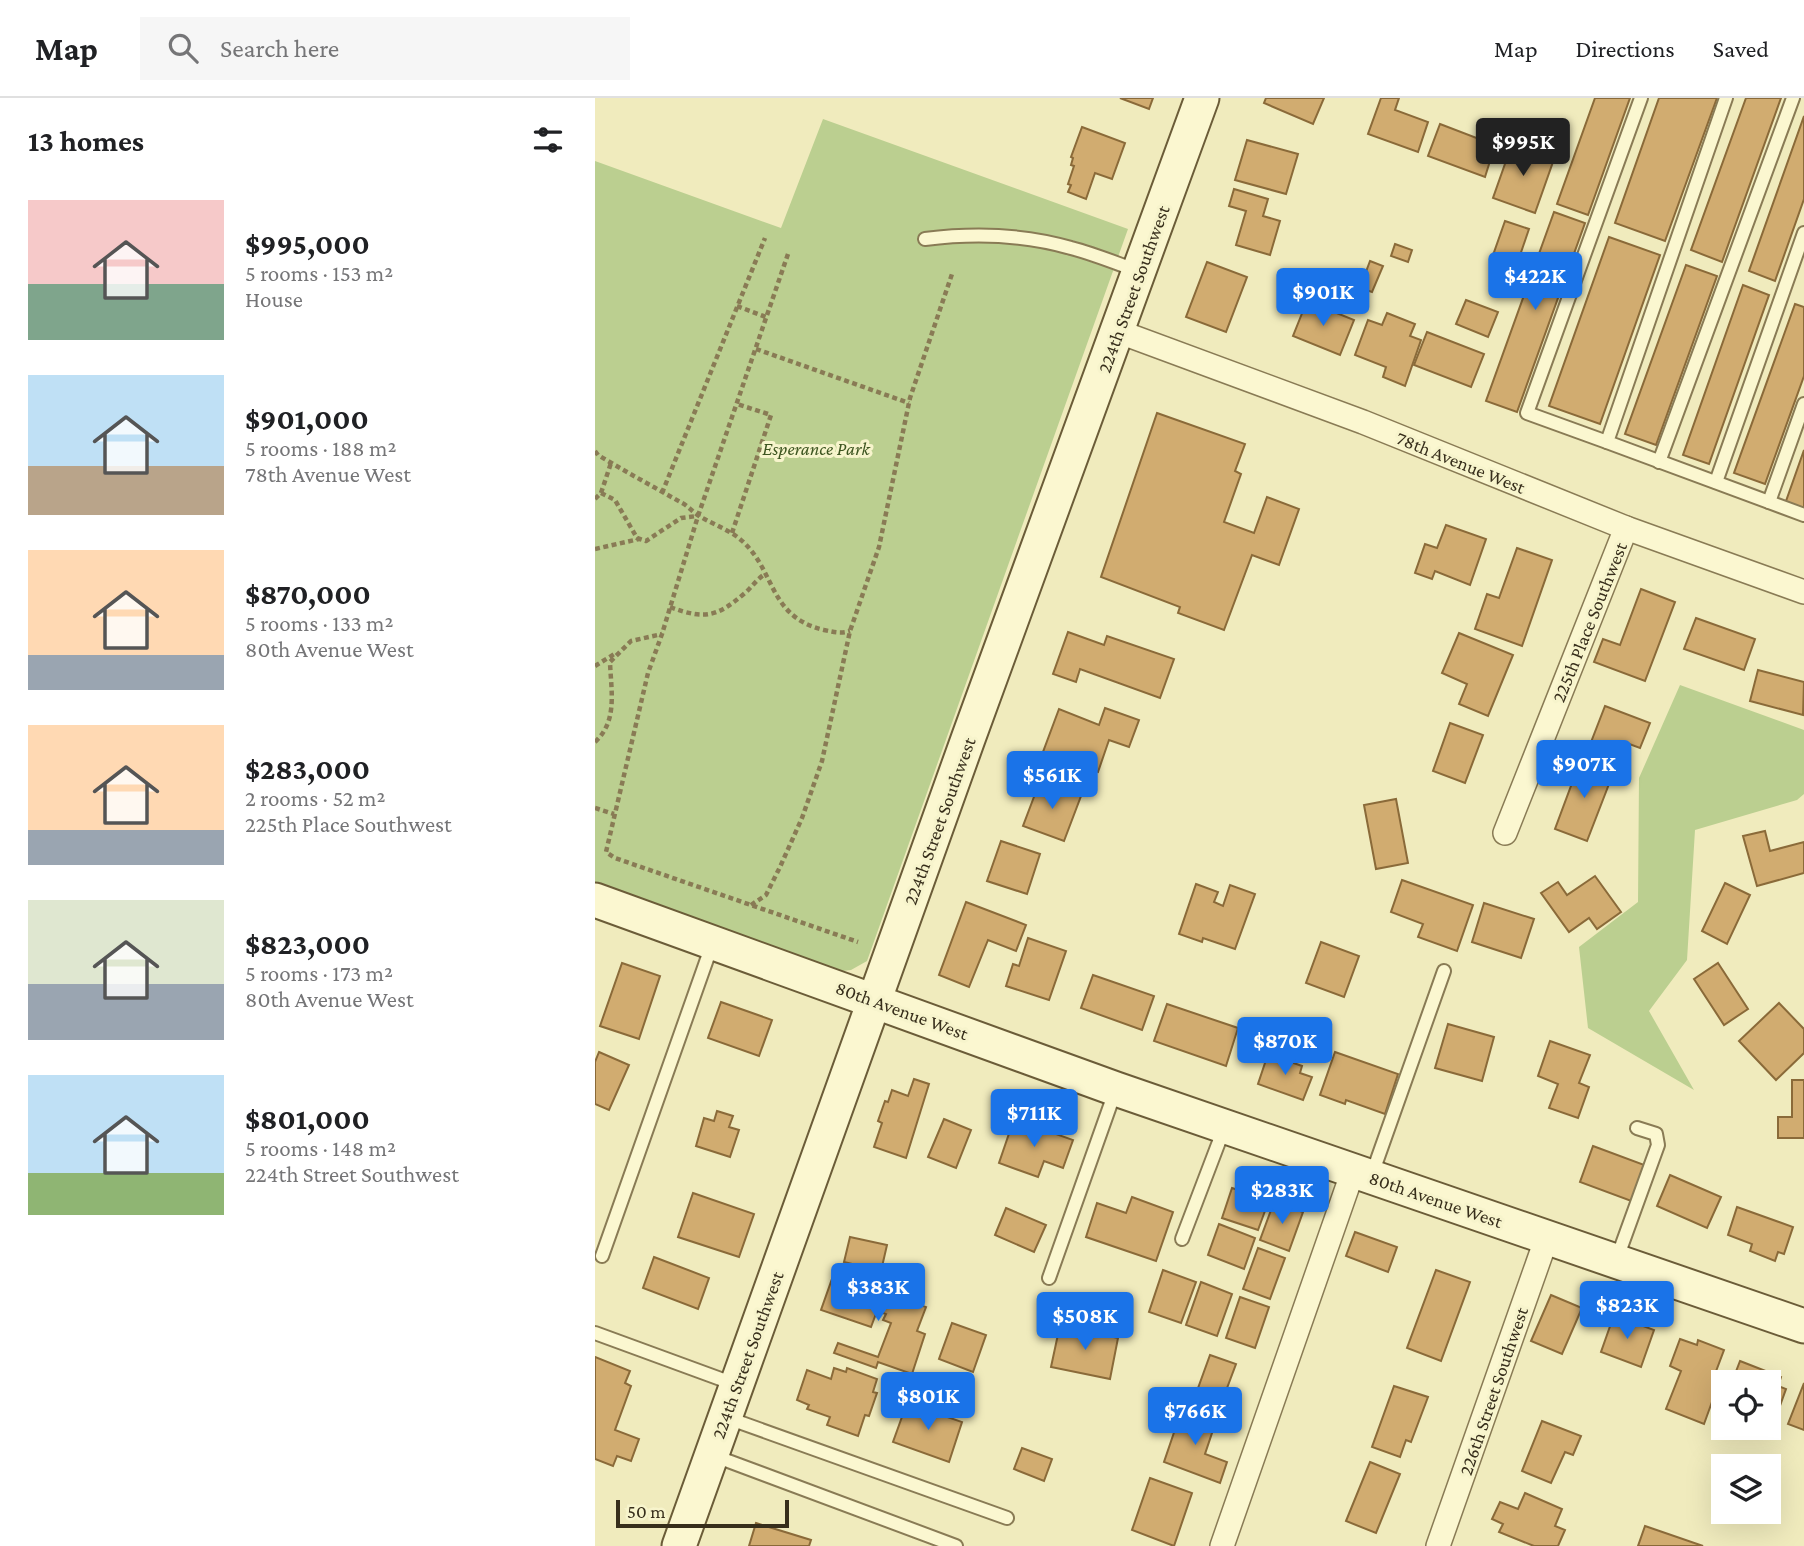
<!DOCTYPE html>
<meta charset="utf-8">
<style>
body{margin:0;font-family:"Crimson Pro",serif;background:#f6f6f6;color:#202124;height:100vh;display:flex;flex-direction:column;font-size:26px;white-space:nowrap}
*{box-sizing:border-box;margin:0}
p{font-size:23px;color:#757577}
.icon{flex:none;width:38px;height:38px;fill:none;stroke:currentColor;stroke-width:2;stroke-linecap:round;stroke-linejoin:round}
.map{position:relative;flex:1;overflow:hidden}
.panel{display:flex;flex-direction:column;background:#fff;width:595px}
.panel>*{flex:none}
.buttons{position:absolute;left:1116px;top:1272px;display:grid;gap:14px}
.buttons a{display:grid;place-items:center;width:70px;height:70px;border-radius:0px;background:#fff;box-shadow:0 7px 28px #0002;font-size:35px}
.scale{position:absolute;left:21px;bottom:18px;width:173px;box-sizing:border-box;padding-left:7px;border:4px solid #372e1b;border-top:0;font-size:19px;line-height:24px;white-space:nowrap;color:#372e1b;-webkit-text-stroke:5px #f7f4cc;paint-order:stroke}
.price{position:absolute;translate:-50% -60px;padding:0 16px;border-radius:7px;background:#1a73e8;color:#fff;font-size:23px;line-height:46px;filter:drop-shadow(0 2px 4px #0008)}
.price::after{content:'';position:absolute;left:50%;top:42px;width:21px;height:16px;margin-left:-10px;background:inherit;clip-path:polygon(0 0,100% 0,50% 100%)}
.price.on{background:#222;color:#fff}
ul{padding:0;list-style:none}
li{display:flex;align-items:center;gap:21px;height:175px;padding:0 28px}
li span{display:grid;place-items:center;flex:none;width:196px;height:140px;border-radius:0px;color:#555}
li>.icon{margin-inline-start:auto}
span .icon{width:84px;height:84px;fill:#fffc;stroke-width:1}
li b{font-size:30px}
h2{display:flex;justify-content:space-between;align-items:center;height:84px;padding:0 28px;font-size:30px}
header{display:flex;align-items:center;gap:42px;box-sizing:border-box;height:98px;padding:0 35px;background:#fff;border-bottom:2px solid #e0e0e0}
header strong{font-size:33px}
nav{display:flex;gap:38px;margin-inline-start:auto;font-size:24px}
.search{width:490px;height:63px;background:#f6f6f6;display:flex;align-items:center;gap:18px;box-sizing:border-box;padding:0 24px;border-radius:0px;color:#757577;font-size:26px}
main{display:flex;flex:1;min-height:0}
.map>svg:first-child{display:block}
</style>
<header>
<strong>Map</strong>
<div class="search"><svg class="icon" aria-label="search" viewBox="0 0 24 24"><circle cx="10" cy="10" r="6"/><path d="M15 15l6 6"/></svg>Search here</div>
<nav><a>Map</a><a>Directions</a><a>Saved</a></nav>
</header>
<main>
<section class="panel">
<h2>13 homes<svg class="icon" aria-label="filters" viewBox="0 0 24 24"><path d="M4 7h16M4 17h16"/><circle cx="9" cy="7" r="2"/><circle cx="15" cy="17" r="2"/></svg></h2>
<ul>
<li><span style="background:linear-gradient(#f6c9c9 60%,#7fa58c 0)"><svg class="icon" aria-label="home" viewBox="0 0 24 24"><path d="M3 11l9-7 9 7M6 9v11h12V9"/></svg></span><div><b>$995,000</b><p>5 rooms · 153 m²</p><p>House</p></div></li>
<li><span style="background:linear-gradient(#bfe0f5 65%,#b9a48a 0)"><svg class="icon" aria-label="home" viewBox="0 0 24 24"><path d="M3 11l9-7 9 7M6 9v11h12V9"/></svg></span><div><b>$901,000</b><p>5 rooms · 188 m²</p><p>78th Avenue West</p></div></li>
<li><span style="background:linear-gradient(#ffd9b3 75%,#9aa5b1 0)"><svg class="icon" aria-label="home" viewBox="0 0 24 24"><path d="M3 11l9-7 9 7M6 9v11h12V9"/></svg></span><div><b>$870,000</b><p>5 rooms · 133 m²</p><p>80th Avenue West</p></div></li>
<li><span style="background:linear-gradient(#ffd9b3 75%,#9aa5b1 0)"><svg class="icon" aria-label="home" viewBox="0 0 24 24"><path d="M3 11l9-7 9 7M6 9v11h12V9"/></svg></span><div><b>$283,000</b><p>2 rooms · 52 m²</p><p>225th Place Southwest</p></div></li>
<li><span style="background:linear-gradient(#dfe7d0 60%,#9aa5b1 0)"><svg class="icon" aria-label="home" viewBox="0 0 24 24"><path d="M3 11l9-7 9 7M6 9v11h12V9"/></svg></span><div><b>$823,000</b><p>5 rooms · 173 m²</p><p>80th Avenue West</p></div></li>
<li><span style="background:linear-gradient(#bfe0f5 70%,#8fb573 0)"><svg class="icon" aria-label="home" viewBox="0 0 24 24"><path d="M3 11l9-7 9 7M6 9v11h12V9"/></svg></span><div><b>$801,000</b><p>5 rooms · 148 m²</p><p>224th Street Southwest</p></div></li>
</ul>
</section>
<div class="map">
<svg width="1209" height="1448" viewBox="0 0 1209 1448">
<rect width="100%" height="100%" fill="#f0ebbd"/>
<g fill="#bbcf90">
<path d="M 228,21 L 533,131 L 272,863 L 256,872 L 239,874 L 0,787 L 0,63 L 186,130 Z"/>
<path d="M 1085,587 L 1209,632 L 1209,696 L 1202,702 L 1100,732 L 1092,862 L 1054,913 L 1099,992 L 993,930 L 984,849 L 1043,804 L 1044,680 Z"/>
</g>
<g fill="#d1ac70" stroke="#8a6a39" stroke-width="2">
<path d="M 525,0 L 558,0 L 554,11 Z"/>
<path d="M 671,0 L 729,0 L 718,26 L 669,5 Z"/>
<path d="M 786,0 L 804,0 L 800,12 L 833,24 L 823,54 L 773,36 Z"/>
<path d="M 1000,0 L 1035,0 L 993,117 L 962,106 Z"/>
<path d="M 1064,0 L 1122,0 L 1070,143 L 1020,125 Z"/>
<path d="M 1151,0 L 1186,0 L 1127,164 L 1096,152 Z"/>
<path d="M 1209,18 L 1209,101 L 1180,183 L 1154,173 Z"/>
<path d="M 845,26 L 900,47 L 890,79 L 833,58 Z"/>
<path d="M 487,29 L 530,45 L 517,81 L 500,75 L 491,101 L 473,94 L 476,87 L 473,86 L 479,68 L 476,67 L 478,60 L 476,59 Z"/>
<path d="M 652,42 L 703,56 L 691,96 L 640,82 Z"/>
<path d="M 917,46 L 959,61 L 940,115 L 898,100 Z"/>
<path d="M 639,91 L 673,101 L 668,118 L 685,123 L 675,157 L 641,147 L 651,113 L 634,108 Z"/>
<path d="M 959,114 L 990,125 L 922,314 L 891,303 Z"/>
<path d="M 910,123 L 934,131 L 921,169 L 897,160 Z"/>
<path d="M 1014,139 L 1065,157 L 1005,326 L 954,308 Z"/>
<path d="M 800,146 L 817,152 L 813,164 L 796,158 Z"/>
<path d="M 775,163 L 788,168 L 777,194 L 765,190 Z"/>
<path d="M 612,164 L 652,179 L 631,234 L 591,219 Z"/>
<path d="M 1091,167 L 1122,178 L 1061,347 L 1030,336 Z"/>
<path d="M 1148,187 L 1174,197 L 1114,366 L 1088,357 Z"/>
<path d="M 692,191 L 710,197 L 704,214 L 686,207 Z"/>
<path d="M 871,202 L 903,214 L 893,239 L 861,226 Z"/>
<path d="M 712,203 L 759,222 L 745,257 L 698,238 Z"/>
<path d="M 1200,206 L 1209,209 L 1209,278 L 1170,386 L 1139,375 Z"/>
<path d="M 792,215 L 820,226 L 815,238 L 826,242 L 810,288 L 788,279 L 791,269 L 760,257 L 773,222 L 787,227 Z"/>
<path d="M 832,234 L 889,256 L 876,289 L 819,267 Z"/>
<path d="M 562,315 L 650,346 L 640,373 L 646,376 L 629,424 L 659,435 L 672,399 L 704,411 L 684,467 L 657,457 L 629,532 L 583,515 L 585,509 L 506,479 Z"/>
<path d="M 1209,352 L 1209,413 L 1190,406 Z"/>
<path d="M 851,427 L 891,441 L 875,487 L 840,473 L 837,481 L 820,475 L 830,446 L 842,450 Z"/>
<path d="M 922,450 L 957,462 L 927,548 L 880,531 L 892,496 L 904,500 Z"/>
<path d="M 1046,491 L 1080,504 L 1050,583 L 999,564 L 1008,541 L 1025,547 Z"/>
<path d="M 1101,520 L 1160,541 L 1149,572 L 1089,551 Z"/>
<path d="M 473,534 L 509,547 L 512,538 L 579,561 L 565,600 L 485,571 L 481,584 L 458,576 Z"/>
<path d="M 864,535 L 918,557 L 893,618 L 864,606 L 872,586 L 847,575 Z"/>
<path d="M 1163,572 L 1209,584 L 1208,617 L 1155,603 Z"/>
<path d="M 1010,608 L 1055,625 L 1045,650 L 1029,644 L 1021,663 L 993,652 Z"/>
<path d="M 510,610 L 544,622 L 534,649 L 514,642 L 503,674 L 448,654 L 464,611 L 504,627 Z"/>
<path d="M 855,625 L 888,637 L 870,685 L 838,673 Z"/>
<path d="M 986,661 L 1019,673 L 992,743 L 960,731 Z"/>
<path d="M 445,683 L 486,698 L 469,743 L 428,728 Z"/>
<path d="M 801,701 L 813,765 L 781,771 L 769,707 Z"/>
<path d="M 1170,733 L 1175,753 L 1209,744 L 1209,775 L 1162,788 L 1148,738 Z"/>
<path d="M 406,743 L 445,756 L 432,796 L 392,783 Z"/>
<path d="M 1000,778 L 1026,814 L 1002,831 L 994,820 L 974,834 L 946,795 L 963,784 L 972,797 Z"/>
<path d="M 807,782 L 878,807 L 862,853 L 823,839 L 828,826 L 796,814 Z"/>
<path d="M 1130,785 L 1155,797 L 1132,846 L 1107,833 Z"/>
<path d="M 601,786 L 623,794 L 619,804 L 628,808 L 635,787 L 660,796 L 640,851 L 608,840 L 607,844 L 584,836 Z"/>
<path d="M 371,804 L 431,827 L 421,853 L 393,842 L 374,889 L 344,877 Z"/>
<path d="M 889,805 L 939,821 L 926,860 L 877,844 Z"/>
<path d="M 433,840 L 471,853 L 454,902 L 411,888 L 418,866 L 424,868 Z"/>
<path d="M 726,844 L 764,858 L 749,899 L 711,885 Z"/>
<path d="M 27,865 L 65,878 L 44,941 L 5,928 Z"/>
<path d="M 1123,865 L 1153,911 L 1129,927 L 1099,881 Z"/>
<path d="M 498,877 L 559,898 L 547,932 L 486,910 Z"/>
<path d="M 126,904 L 177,922 L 164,958 L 113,940 Z"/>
<path d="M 1184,905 L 1209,931 L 1209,955 L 1181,982 L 1144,943 Z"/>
<path d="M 572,906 L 643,930 L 631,968 L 559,943 Z"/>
<path d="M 853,926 L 899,939 L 887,983 L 840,970 Z"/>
<path d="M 955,943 L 995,957 L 984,985 L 994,989 L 983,1020 L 954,1010 L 963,986 L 943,978 Z"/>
<path d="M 4,954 L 34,967 L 14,1012 L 0,1006 L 0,964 Z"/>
<path d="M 740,954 L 803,976 L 790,1016 L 751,1002 L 750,1006 L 725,997 Z"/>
<path d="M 673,956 L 707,968 L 705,975 L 717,979 L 708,1002 L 663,986 Z"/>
<path d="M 319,981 L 334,986 L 311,1060 L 279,1049 L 287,1025 L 283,1023 L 290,1003 L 293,1004 L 297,992 L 313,998 Z"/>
<path d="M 1197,982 L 1209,982 L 1209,1040 L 1183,1040 L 1183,1019 L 1197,1019 Z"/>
<path d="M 122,1013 L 138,1018 L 134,1029 L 144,1032 L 135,1059 L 101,1048 L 109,1020 L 119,1023 Z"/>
<path d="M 349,1021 L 376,1032 L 361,1070 L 333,1059 Z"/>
<path d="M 419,1021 L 478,1042 L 468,1070 L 449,1063 L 443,1079 L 404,1065 Z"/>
<path d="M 998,1048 L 1052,1068 L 1039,1104 L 985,1084 Z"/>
<path d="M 1075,1077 L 1126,1099 L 1112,1130 L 1062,1108 Z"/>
<path d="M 637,1090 L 674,1102 L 663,1132 L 627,1120 Z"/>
<path d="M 98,1095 L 159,1116 L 144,1159 L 83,1139 Z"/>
<path d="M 537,1099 L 578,1114 L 561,1163 L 491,1139 L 502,1105 L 531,1115 Z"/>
<path d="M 679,1104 L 708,1114 L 694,1153 L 665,1142 Z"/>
<path d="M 1142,1109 L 1198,1129 L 1189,1156 L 1183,1154 L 1180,1163 L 1155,1153 L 1157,1146 L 1133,1137 Z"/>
<path d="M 411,1110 L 451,1127 L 439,1154 L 400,1137 Z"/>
<path d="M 624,1126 L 660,1140 L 649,1171 L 613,1157 Z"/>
<path d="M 760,1134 L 802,1149 L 793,1174 L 751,1158 Z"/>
<path d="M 255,1139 L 292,1147 L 286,1173 L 249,1164 Z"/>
<path d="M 663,1150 L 690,1160 L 675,1201 L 648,1191 Z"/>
<path d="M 59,1159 L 114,1180 L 103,1211 L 48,1190 Z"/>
<path d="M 568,1172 L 601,1184 L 586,1225 L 554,1214 Z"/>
<path d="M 841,1172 L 875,1184 L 846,1263 L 812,1250 Z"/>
<path d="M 238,1178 L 331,1209 L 322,1233 L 330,1236 L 317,1276 L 283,1264 L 281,1270 L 239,1255 L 243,1245 L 283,1259 L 296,1225 L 288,1222 L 291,1216 L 282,1213 L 276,1229 L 226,1212 Z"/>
<path d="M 606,1184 L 637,1196 L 622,1238 L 591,1227 Z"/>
<path d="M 956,1197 L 987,1210 L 967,1256 L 936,1243 Z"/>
<path d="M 645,1199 L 674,1209 L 660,1250 L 631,1240 Z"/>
<path d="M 1019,1217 L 1059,1232 L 1046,1269 L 1006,1254 Z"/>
<path d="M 357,1225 L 391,1237 L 378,1274 L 344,1261 Z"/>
<path d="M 465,1227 L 523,1240 L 515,1281 L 456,1269 Z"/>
<path d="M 1085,1241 L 1102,1247 L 1103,1242 L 1129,1252 L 1120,1276 L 1126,1279 L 1109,1326 L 1071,1311 L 1086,1273 L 1075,1268 Z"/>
<path d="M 615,1257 L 641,1266 L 623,1314 L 598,1304 Z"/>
<path d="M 0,1259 L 35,1273 L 30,1285 L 36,1288 L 20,1332 L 44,1341 L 36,1363 L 22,1358 L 18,1368 L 0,1361 Z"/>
<path d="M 1145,1263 L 1186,1279 L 1183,1288 L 1191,1291 L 1182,1316 L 1174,1313 L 1176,1305 L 1174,1284 L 1137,1284 Z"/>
<path d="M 239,1270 L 251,1274 L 252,1270 L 282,1281 L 278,1294 L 282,1295 L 274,1318 L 270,1317 L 263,1338 L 232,1327 L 235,1319 L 212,1311 L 214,1307 L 202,1302 L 212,1272 L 236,1281 Z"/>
<path d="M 1209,1285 L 1209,1332 L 1193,1326 Z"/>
<path d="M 799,1288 L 833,1299 L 816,1344 L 811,1342 L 805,1359 L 777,1349 Z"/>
<path d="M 312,1305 L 367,1324 L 354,1364 L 298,1344 Z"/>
<path d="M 587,1311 L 621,1323 L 610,1356 L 632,1364 L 625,1385 L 569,1364 Z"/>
<path d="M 947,1323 L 986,1338 L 978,1357 L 970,1354 L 956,1385 L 927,1373 Z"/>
<path d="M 427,1350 L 457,1361 L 449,1383 L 419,1371 Z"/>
<path d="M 775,1364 L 805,1376 L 781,1435 L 751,1423 Z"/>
<path d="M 555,1380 L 597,1395 L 579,1448 L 537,1432 Z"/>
<path d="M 930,1395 L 967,1411 L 960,1428 L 970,1432 L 963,1448 L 939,1448 L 904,1434 L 908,1426 L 897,1421 L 905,1404 L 923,1411 Z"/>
<path d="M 161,1425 L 216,1442 L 214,1448 L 154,1448 Z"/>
<path d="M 1050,1428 L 1108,1448 L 1043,1448 Z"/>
</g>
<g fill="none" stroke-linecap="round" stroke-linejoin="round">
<defs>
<g id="lane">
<path d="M 1131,0 L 1012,344 L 1209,417"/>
<path d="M 330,141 C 379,135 428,136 476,150 C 499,156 521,165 543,173"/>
<path d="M 1012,344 L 932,315 L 1046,0"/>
<path d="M 1064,364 L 1198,0"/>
<path d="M 1121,384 L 1209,135"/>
<path d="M 1174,404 L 1209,306"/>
<path d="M 776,1079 L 849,873"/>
<path d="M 587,1141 L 630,1028"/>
<path d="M 7,1158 L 117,847"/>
<path d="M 1021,1163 L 1063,1047 L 1061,1036 L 1042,1030"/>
<path d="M 454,1180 L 521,991"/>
<path d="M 0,1235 L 142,1287"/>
<path d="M 130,1319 L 412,1420"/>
<path d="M 117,1357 L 361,1448"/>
</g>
<g id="street">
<path d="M 522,233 L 768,324 L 1031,430 L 1209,494"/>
<path d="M 910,735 L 1031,430"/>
<path d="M 627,1448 L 758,1073"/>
<path d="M 843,1448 L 952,1139"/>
</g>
<g id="secondary">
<path d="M 0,802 L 521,991 L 1209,1228"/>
<path d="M 84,1448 L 373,641 L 607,0"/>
</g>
</defs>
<use href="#lane" stroke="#897b55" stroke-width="16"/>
<use href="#street" stroke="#897b55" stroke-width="26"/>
<use href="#secondary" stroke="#6b5c38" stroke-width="37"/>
<g stroke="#897b55" stroke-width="4.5" stroke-dasharray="5 3.5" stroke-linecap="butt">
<path d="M 193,156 L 103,418 L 67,536 L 53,575 L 11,754 L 20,760 L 263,844"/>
<path d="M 142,208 L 171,219"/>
<path d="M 161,251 L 314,305"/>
<path d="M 0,353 L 3,357 C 31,374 59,389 87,405 C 93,408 98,414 104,418 C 116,425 129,430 141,438 C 182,468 170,518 229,532 C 239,534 246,536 255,533"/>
<path d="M 6,395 L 16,365"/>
<path d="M 67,395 L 170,140"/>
<path d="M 0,401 L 6,395 L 20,402 L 42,440 L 51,443 L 86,420 L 102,418"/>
<path d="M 137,435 L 176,317 L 142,306"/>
<path d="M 0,451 L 44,441"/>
<path d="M 75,509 C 110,522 122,519 150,495 C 157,489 162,481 170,476"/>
<path d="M 0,568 L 21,555"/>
<path d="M 0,644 C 23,623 16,593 15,564 L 36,543 L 67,536"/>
<path d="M 0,710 L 19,716"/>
<path d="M 156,807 L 171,797 L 185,769 L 207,720 L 227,663 L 255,533 L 284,449 L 315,300 L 357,176"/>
</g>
<use href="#lane" stroke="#fbf7d0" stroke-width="12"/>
<use href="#street" stroke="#fbf7d0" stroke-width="23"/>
<use href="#secondary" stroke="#fbf7d0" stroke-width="33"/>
</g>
<g text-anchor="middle" stroke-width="6" stroke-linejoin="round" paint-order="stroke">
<g font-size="19" fill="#372e1b" stroke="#f7f4cc">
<text transform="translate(538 191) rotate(-70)" y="7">224th Street Southwest</text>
<text transform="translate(866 364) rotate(22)" y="7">78th Avenue West</text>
<text transform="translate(994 524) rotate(-68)" y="7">225th Place Southwest</text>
<text transform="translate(344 723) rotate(-70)" y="7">224th Street Southwest</text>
<text transform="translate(307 912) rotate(20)" y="7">80th Avenue West</text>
<text transform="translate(841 1101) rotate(19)" y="7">80th Avenue West</text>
<text transform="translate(152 1257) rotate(-70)" y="7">224th Street Southwest</text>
<text transform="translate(898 1293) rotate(-71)" y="7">226th Street Southwest</text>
</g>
<g font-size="19" font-style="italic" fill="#3d5520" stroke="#f7f4cc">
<text x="221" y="357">Esperance Park</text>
</g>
</g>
</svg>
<div class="buttons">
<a><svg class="icon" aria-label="locate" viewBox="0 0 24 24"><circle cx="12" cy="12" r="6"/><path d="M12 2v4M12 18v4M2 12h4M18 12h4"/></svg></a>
<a><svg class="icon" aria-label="layers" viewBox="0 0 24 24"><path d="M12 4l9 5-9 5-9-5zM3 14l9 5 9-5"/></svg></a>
</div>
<div class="scale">50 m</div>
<b class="price on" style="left:928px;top:80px">$995K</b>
<b class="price" style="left:940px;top:214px">$422K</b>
<b class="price" style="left:728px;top:230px">$901K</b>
<b class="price" style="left:989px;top:702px">$907K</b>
<b class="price" style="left:457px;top:713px">$561K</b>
<b class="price" style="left:690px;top:979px">$870K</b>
<b class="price" style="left:439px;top:1051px">$711K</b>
<b class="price" style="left:687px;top:1128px">$283K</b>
<b class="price" style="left:283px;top:1225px">$383K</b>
<b class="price" style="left:1032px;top:1243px">$823K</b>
<b class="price" style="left:490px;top:1254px">$508K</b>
<b class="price" style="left:333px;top:1334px">$801K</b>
<b class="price" style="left:600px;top:1349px">$766K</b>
</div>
</main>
